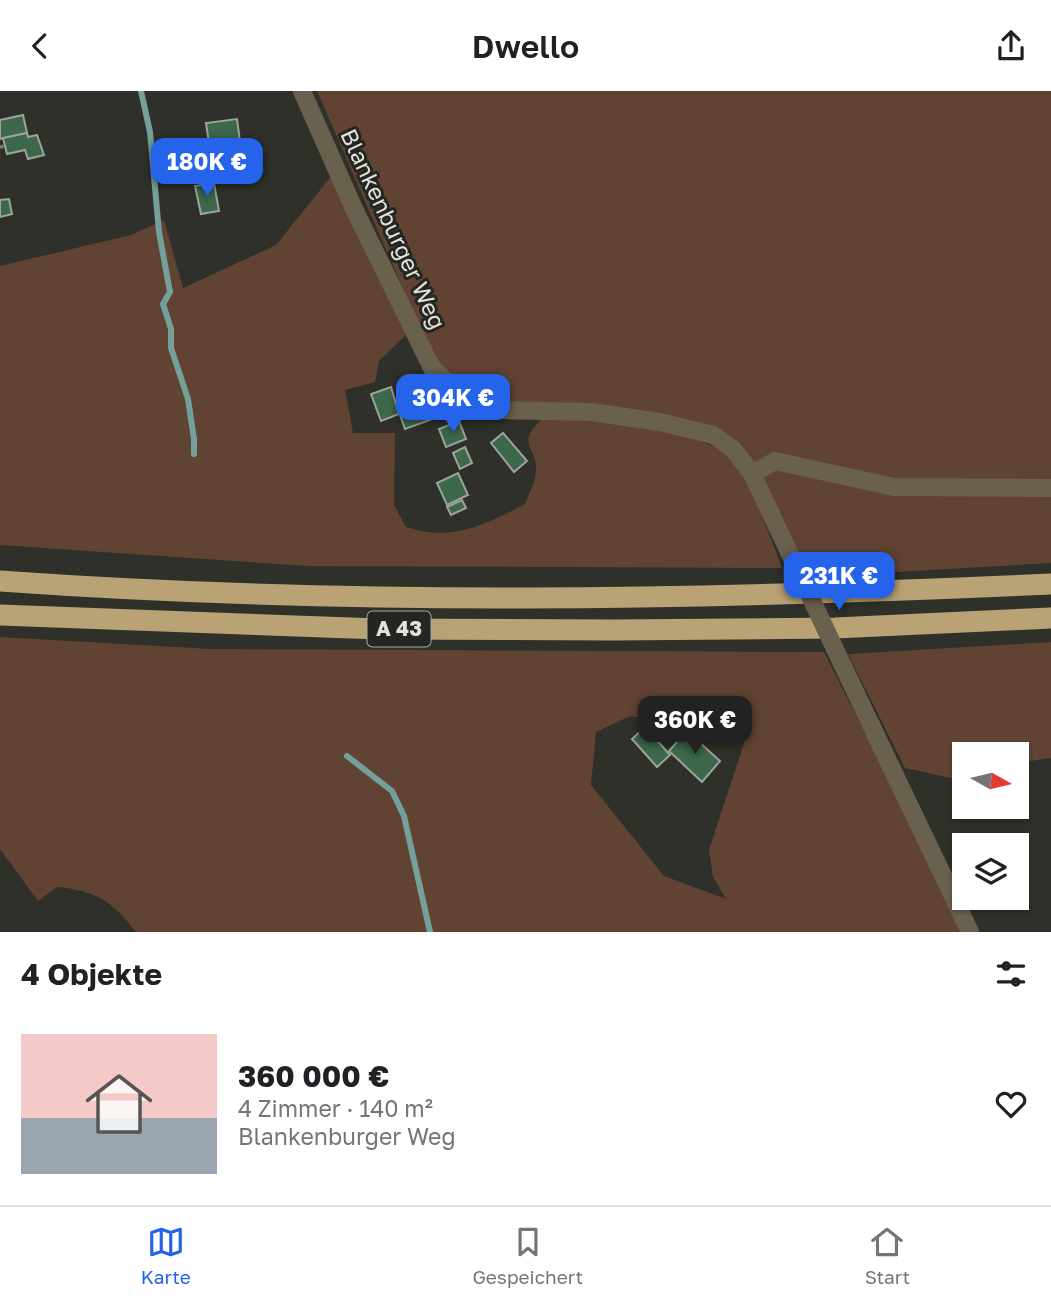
<!DOCTYPE html>
<html lang="de">
<meta charset="utf-8">
<style>
body{margin:0;font-family:"Golos Text",sans-serif;background:#f6f6f6;color:#202124;height:100vh;display:flex;flex-direction:column;font-size:26px;white-space:nowrap}
*{box-sizing:border-box;margin:0}
p{font-size:23px;color:#757577}
.icon{flex:none;width:38px;height:38px;fill:none;stroke:currentColor;stroke-width:2;stroke-linecap:round;stroke-linejoin:round}
.map{position:relative;height:841px;overflow:hidden}
.sheet{display:flex;flex-direction:column;background:#fff;flex:1}
.sheet>*{flex:none}
.needle{width:46px;rotate:98deg}
.fabs{position:absolute;left:952px;top:651px;display:grid;gap:14px}
.fabs a{display:grid;place-items:center;width:77px;height:77px;border-radius:0px;background:#fff;box-shadow:0 2px 5px #0004;font-size:35px}
.price{position:absolute;translate:-50% -60px;padding:0 16px;border-radius:14px;background:#2563eb;color:#fff;font-size:23px;line-height:46px;filter:drop-shadow(0 2px 4px #0008)}
.price::after{content:'';position:absolute;left:50%;top:42px;width:21px;height:16px;margin-left:-10px;background:inherit;clip-path:polygon(0 0,100% 0,50% 100%)}
.price.selected{background:#222;color:#fff}
ul{padding:0;list-style:none}
li{display:flex;align-items:center;gap:21px;height:175px;padding:0 21px}
li+li{border-top:2px solid #e0e0e0}
li span{display:grid;place-items:center;flex:none;width:196px;height:140px;border-radius:0px;color:#555}
li>.icon{margin-inline-start:auto}
span .icon{width:84px;height:84px;fill:#fffc;stroke-width:1}
li b{font-size:30px}
h2{display:flex;justify-content:space-between;align-items:center;height:84px;padding:0 21px;font-size:30px}
header{display:flex;justify-content:space-between;align-items:center;height:91px;padding:0 21px;background:#fff;font-size:32px;font-weight:600}
.dock{display:flex;justify-content:space-around;align-items:center;height:98px;border-top:2px solid #e0e0e0;background:#fff;font-size:19px;color:#757577}
.dock a{display:grid;justify-items:center;gap:4px}
.dock .selected{color:#2563eb}
.map>svg:first-child{display:block}
</style>
<header><svg class="icon" aria-label="back" viewBox="0 0 24 24"><path d="M15 5l-7 7 7 7"/></svg>Dwello<svg class="icon" aria-label="share" viewBox="0 0 24 24"><path d="M12 15V3M7 8l5-5 5 5M5 13v7h14v-7"/></svg></header>
<div class="map">
<svg width="1051" height="841" viewBox="0 0 1051 841">
<rect width="100%" height="100%" fill="#2e3029"/>
<g fill="#604332" fill-rule="evenodd">
<path d="M 317,0 L 1051,0 L 1051,472 L 810,486 C 788,438 767,389 733,349 L 497,312 L 470,300 L 435,271 Z"/>
<path d="M 333,83 L 408,242 L 379,270 L 375,291 L 345,299 L 353,342 L 395,342 L 394,414 L 406,436 C 451,451 485,434 525,413 C 529,403 535,391 536,381 C 539,357 513,354 543,327 C 559,327 575,325 591,327 C 623,330 700,344 725,362 C 748,380 771,448 782,477 L 306,475 L 0,454 L 0,175 L 131,144 L 164,129 L 183,197 L 276,154 Z"/>
<path d="M 0,546 L 211,558 L 824,561 L 966,841 L 136,841 C 112,810 97,800 57,796 L 38,810 L 0,758 ZM 630,625 L 724,642 L 747,643 L 709,759 L 713,786 L 726,808 L 664,785 L 591,694 L 596,641 Z"/>
<path d="M 1051,551 L 1051,667 L 1017,672 L 1017,663 L 964,663 L 964,675 L 955,688 L 905,677 L 848,563 Z"/>
</g>
<g fill="none" stroke-linecap="round" stroke-linejoin="round">
<g stroke="#73a09a" stroke-width="6">
<path d="M 141,0 L 150,41 L 159,141 L 170,201 L 163,213 L 171,238 L 171,257 L 188,308 L 194,348 L 194,363"/>
<path d="M 347,665 L 392,700 L 404,725 L 430,841"/>
</g>
</g>
<g fill="#3e684b" stroke="#9ca49d" stroke-width="2">
<path d="M 23,24 L 27,42 L 0,48 L 0,29 Z"/>
<path d="M 237,28 L 244,80 L 214,85 L 206,32 Z"/>
<path d="M 27,42 L 28,46 L 37,44 L 44,64 L 28,68 L 25,59 L 7,63 L 3,47 Z"/>
<path d="M 214,92 L 219,120 L 201,123 L 195,95 Z"/>
<path d="M 9,108 L 12,123 L 0,126 L 0,109 Z"/>
<path d="M 391,296 L 399,323 L 381,330 L 371,303 Z"/>
<path d="M 432,300 L 441,325 L 405,338 L 396,313 Z"/>
<path d="M 459,330 L 466,348 L 446,356 L 439,338 Z"/>
<path d="M 503,342 L 527,370 L 514,381 L 491,352 Z"/>
<path d="M 465,356 L 472,372 L 460,378 L 453,362 Z"/>
<path d="M 458,382 L 468,404 L 447,414 L 437,392 Z"/>
<path d="M 462,409 L 466,417 L 451,424 L 447,416 Z"/>
<path d="M 645,636 L 670,664 L 657,676 L 632,648 Z"/>
<path d="M 687,640 L 720,670 L 702,691 L 669,660 Z"/>
</g>
<g fill="none" stroke-linecap="round" stroke-linejoin="round">
<path stroke="#7f807a" stroke-width="3.5" stroke-dasharray="3.5 5" stroke-linecap="butt" d="M 0,56 L 5,55"/>
<g stroke="#69604e" stroke-width="18">
<path d="M 302,0 L 355,120 L 432,277 L 458,302 L 475,313 L 496,319 L 591,321 L 660,331 L 713,344 L 733,358 L 752,383 L 772,425"/>
<path d="M 752,383 L 775,370 L 894,396 L 1051,397"/>
<path d="M 871,634 L 970,841"/>
</g>
<g stroke="#b9a375" stroke-width="21">
<path d="M 0,490 C 349,515 701,509 1051,493"/>
<path d="M 0,524 L 379,538 L 614,539 L 835,537 L 1051,527"/>
</g>
<path stroke="#69604e" stroke-width="18" d="M 772,425 L 871,634"/>
</g>
<g text-anchor="middle" stroke-width="6" stroke-linejoin="round" paint-order="stroke">
<rect fill="#24261f" stroke="#a8aaa5" stroke-width="2" x="367.5" y="520.5" width="63" height="35" rx="5"/>
<g font-size="21" font-weight="bold" fill="#e1e2de">
<text x="399" y="545">A 43</text>
</g>
<g font-size="23" fill="#e1e2de" stroke="#24261f">
<text transform="translate(393 138) rotate(65)" y="8">Blankenburger Weg</text>
</g>
</g>
</svg>
<div class="fabs">
<a><svg class="needle" viewBox="-14 -14 28 28"><path d="M0-13l5 13h-10z" fill="#e53935"/><path d="M0 13l5-13h-10z" fill="#757577"/></svg></a>
<a><svg class="icon" aria-label="layers" viewBox="0 0 24 24"><path d="M12 4l9 5-9 5-9-5zM3 14l9 5 9-5"/></svg></a>
</div>
<b class="price" style="left:207px;top:107px">180K €</b>
<b class="price" style="left:453px;top:343px">304K €</b>
<b class="price" style="left:839px;top:521px">231K €</b>
<b class="price selected" style="left:695px;top:665px">360K €</b>
</div>
<section class="sheet">
<h2>4 Objekte<svg class="icon" aria-label="filters" viewBox="0 0 24 24"><path d="M4 7h16M4 17h16"/><circle cx="9" cy="7" r="2"/><circle cx="15" cy="17" r="2"/></svg></h2>
<ul>
<li><span style="background:linear-gradient(#f6c9c9 60%,#9aa5b1 0)"><svg class="icon" aria-label="home" viewBox="0 0 24 24"><path d="M3 11l9-7 9 7M6 9v11h12V9"/></svg></span><div><b>360 000 €</b><p>4 Zimmer · 140 m²</p><p>Blankenburger Weg</p></div><svg class="icon" aria-label="heart" viewBox="0 0 24 24"><path d="M12 20l-8-8c-3-5 5-10 8-4 3-6 11-1 8 4z"/></svg></li>
</ul>
</section>
<nav class="dock">
<a class="selected"><svg class="icon" aria-label="map" viewBox="0 0 24 24"><path d="M3 6l6-2 6 2 6-2v14l-6 2-6-2-6 2zM9 4v14M15 6v14"/></svg>Karte</a>
<a><svg class="icon" aria-label="saved" viewBox="0 0 24 24"><path d="M7 4h10v16l-5-4-5 4z"/></svg>Gespeichert</a>
<a><svg class="icon" aria-label="home" viewBox="0 0 24 24"><path d="M3 11l9-7 9 7M6 9v11h12V9"/></svg>Start</a>
</nav>
